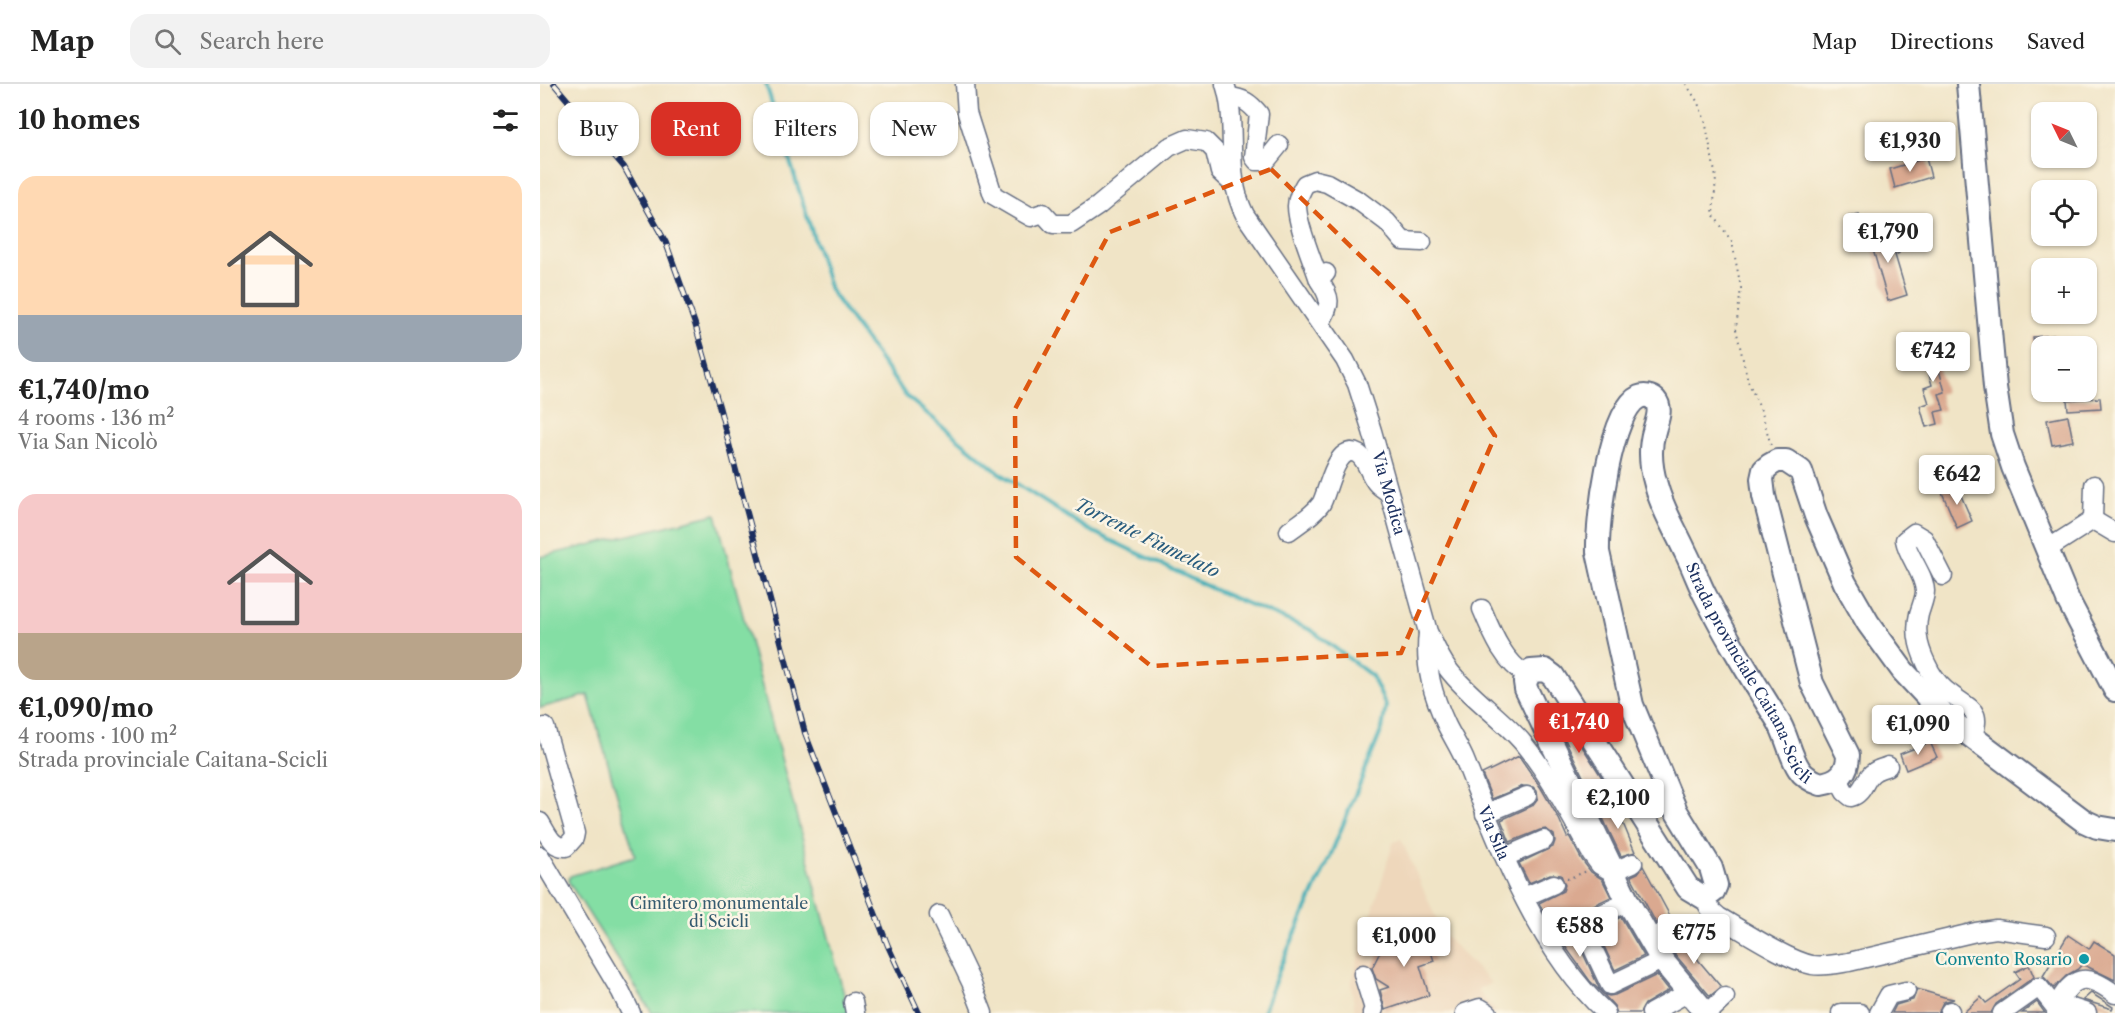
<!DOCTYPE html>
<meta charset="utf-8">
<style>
body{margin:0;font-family:"Libre Caslon Text",serif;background:#f2f2f2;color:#222;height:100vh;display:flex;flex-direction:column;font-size:22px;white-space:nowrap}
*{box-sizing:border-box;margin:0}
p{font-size:20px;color:#767676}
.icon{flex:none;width:33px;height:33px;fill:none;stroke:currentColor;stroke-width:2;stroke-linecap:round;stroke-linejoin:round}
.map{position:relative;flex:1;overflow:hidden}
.drawer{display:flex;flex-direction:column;background:#fff;width:540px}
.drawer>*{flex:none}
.top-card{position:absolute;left:18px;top:18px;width:570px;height:54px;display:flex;gap:12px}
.needle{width:39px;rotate:313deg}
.tools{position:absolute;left:1491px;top:18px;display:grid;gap:12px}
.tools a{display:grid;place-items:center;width:66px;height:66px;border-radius:12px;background:#fff;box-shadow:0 2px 4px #0004;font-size:30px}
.price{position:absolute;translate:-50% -51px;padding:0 14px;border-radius:6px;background:#fff;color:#222;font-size:20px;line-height:39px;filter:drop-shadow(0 2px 3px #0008)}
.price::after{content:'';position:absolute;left:50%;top:36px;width:18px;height:14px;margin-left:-9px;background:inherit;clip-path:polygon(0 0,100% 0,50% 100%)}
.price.selected{background:#d93025;color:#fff}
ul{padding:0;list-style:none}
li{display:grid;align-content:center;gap:12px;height:318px;padding:0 18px}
li span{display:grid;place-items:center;height:186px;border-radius:18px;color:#555}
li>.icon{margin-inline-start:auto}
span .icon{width:108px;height:108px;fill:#fffc;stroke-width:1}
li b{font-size:26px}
h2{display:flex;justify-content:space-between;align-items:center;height:72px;padding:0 18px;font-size:26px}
.pill{padding:0 21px;border-radius:18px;background:#fff;box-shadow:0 2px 4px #0004;font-size:21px;line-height:54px}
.pill.selected{background:#d93025;color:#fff}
header{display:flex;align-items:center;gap:36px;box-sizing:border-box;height:84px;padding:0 30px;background:#fff;border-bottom:2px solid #e0e0e0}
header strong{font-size:28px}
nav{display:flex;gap:33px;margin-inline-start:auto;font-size:21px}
.search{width:420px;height:54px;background:#f2f2f2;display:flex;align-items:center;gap:15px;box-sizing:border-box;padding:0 21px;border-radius:18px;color:#767676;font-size:22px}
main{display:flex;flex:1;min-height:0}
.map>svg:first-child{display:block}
</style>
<header>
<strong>Map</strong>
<div class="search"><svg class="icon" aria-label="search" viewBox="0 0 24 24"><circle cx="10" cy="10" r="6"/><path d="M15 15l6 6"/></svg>Search here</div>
<nav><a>Map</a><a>Directions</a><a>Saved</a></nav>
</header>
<main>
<section class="drawer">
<h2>10 homes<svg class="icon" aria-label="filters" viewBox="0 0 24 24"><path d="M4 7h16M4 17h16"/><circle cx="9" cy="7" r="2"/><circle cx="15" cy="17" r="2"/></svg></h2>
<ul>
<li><span style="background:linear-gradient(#ffd9b3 75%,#9aa5b1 0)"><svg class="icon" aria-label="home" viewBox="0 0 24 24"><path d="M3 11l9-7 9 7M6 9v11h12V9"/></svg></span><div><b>€1,740/mo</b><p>4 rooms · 136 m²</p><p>Via San Nicolò</p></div></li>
<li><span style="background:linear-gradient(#f6c9c9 75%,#b9a48a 0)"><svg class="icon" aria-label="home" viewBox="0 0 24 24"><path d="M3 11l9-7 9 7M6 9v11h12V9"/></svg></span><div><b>€1,090/mo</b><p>4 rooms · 100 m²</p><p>Strada provinciale Caitana-Scicli</p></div></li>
</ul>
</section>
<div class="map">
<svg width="1575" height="929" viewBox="0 0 1575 929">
<rect width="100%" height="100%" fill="#fcf5e5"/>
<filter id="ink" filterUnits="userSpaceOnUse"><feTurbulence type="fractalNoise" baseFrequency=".0167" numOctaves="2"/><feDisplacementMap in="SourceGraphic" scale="12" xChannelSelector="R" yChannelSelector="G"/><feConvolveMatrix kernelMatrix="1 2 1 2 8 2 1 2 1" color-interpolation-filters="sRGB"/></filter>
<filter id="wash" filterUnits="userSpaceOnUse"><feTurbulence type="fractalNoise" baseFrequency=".008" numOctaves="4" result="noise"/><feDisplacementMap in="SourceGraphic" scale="24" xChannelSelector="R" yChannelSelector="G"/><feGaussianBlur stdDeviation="1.35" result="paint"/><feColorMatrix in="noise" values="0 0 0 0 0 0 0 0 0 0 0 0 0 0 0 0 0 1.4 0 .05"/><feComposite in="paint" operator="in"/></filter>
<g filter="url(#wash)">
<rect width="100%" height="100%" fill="#f0e4c6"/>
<path fill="#eed7bb" d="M 861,755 L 903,850 L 951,899 L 937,906 L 957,929 L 815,929 L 811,900 L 853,759 Z"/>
<path fill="#84dea4" stroke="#508681" stroke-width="1.5" d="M 176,430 L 309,929 L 112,929 L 28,797 L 30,792 L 95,772 L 48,611 L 0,624 L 0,473 Z"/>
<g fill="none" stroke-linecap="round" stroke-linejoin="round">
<path stroke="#3daeb7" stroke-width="4" d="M 226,0 L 290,206 L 366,312 L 458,388 L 549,446 L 677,507 L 771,546 L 832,592 L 846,622 L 842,645 L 791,770 L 741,881 L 723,929"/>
</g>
<g id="blocks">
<g fill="#daa990">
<path d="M 1386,74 L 1391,93 L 1355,104 L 1350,85 Z"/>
<path d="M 1319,130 L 1322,145 L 1313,147 L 1309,132 Z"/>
<path d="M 1353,145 L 1359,169 L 1355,171 L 1367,211 L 1348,217 L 1329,152 Z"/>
<path d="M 1516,251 L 1517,262 L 1494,262 L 1493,253 Z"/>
<path d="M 1399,257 L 1405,280 L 1398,282 L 1405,308 L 1399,310 L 1404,326 L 1395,328 L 1398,340 L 1386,343 L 1380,322 L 1389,319 L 1384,304 L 1392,301 L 1381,262 Z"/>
<path d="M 1560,314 L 1561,324 L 1528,326 L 1527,316 Z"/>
<path d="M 1528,332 L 1533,357 L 1512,361 L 1507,336 Z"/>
<path d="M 1416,400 L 1432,437 L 1417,444 L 1401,406 Z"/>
<path d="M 1016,623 L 1024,634 L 1066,700 L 1050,707 L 1011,626 Z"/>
<path d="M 1390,658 L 1397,673 L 1366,686 L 1360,670 Z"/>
<path d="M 979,672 L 1001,704 L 1019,735 L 1027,753 L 1029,752 L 1042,776 L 1051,788 L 1062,795 L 1071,813 L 1036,829 L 1030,836 L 1025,834 L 1010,839 L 999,819 L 1023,807 L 1025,801 L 1021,791 L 1010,790 L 989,799 L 979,779 L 1013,763 L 1015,757 L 1014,751 L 1006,745 L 1000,746 L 970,758 L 961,736 L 992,722 L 998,714 L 997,707 L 993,703 L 983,702 L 952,715 L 942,690 Z"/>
<path d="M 1075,720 L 1095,768 L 1081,772 L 1060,728 Z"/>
<path d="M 1103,782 L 1130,832 L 1116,839 L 1091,792 L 1098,789 Z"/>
<path d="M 1081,833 L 1104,872 L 1075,886 L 1056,845 Z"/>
<path d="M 882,839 L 894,877 L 880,882 L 889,911 L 845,926 L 840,906 L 849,903 L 836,895 L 832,884 L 846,856 L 869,866 L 862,845 Z"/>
<path d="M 1034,850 L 1060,906 L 1063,910 L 1050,897 L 1022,858 Z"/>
<path d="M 1141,851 L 1159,877 L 1181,903 L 1170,912 L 1133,868 L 1127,859 Z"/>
<path d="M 1528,851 L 1549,865 L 1554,857 L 1575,870 L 1575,896 L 1542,880 L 1538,885 L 1527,891 L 1514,904 L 1503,892 Z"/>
<path d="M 1489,881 L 1494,893 L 1456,920 L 1451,929 L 1423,929 L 1441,913 L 1446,919 L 1480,895 L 1475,888 Z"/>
<path d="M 1117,891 L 1129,906 L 1105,920 L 1100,929 L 1077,929 L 1074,922 L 1063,910 L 1069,912 L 1075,911 Z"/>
<path d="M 1377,905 L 1404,913 L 1414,915 L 1403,918 L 1398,929 L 1352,929 L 1356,921 L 1373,916 Z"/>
<path d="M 1551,909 L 1573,923 L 1572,925 L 1543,916 Z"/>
<path d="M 1497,918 L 1505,929 L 1482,929 Z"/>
</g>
</g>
</g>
<g filter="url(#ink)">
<use href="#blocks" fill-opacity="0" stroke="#666e82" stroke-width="1.5"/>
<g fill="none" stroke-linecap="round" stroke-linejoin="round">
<defs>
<g id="minor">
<path d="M 425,0 L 427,29 L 453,111 L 491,133 L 503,129 L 513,140 L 531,140 L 558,122 L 629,63 L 647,55 L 666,58 L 675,67 L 680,88 L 694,101"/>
<path id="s1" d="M 685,0 C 699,44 683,88 705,131 L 805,276 L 817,300 L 832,347 L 888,548 C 894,560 900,574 908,585 C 929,613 960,632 983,659 C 1010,692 1030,731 1051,769 L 1060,781 L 1072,788 L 1093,779"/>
<path d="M 689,13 C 703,14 710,19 719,30 L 714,73 L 717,77 L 726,77 L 739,61"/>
<path d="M 779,196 C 773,177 757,141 757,122 C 757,114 761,107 765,100 L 775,96 L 787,99 L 819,117 L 847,138 L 863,157 L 882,158"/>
<path d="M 780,239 C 792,219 791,215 779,196 L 786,189"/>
<path d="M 1553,436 L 1554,401"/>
<path d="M 749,447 C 760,439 773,431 781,420 C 788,409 796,357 818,370 C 826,375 829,389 835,397 C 838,402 844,405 849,409"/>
<path d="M 1506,466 L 1553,436 L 1575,449"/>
<path d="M 1403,492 L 1384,455 L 1374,449 L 1365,456 C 1368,473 1384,489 1385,507 C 1385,514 1381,523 1379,530 C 1374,551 1380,568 1390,587 C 1395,596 1403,605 1412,611 C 1431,626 1443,626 1432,654"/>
<path d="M 942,525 C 952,549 964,579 988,592"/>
<path id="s2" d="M 888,549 C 884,583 893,612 907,642 C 913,654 921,666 926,679 C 959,763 998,867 1066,929"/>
<path d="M 1298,695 L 1305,708 L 1311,713 C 1324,710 1324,694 1334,688 C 1338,685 1344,684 1348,682"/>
<path d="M 1043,723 L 1068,711"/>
<path d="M 945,730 L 987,712"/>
<path d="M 0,738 C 7,749 12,764 26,763 L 34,754 L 35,749 L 5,643"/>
<path d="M 0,772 L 81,908 L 91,929"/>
<path d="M 965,773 L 1004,756"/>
<path d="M 984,813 L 1014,800"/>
<path d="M 1163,813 L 1170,825 L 1179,833 C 1202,846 1247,876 1272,881 C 1284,883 1297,880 1309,878 L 1436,848 L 1456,845 L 1506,852"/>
<path d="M 1088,818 L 1041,839 L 1070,901 L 1122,876"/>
<path d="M 399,831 L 431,898 L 443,929"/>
<path d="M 1006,853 L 1024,845"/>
<path d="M 1110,855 L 1133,843"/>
<path d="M 823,890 L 834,925 L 832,929"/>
<path d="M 313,918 L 315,929"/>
<path d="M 1516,923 C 1533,891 1545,888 1575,910"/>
<path d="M 1532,924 L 1547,929"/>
<path d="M 925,929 L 940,924 L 948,929"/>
<path d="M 1111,929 L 1149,908"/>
<path d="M 1168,929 L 1185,913"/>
<path d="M 1301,929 L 1320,929"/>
<path d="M 1339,929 L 1349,911 L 1366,907"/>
<path d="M 1409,929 L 1410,927"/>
<path d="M 1462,929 L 1499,903 L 1518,927 L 1516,929"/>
</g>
<g id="major">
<path d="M 1428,0 L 1455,303 L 1462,350 L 1473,383 L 1528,516 L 1575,606"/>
<path id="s3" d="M 1166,929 L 1122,876 L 1088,818 L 986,605 L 985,598 L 991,587 L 1005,586 L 1013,592 L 1148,804 L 1163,813 L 1173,808 L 1176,801 L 1171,784 L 1136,727 L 1092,621 L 1058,468 C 1057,438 1070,326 1099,313 C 1104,311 1111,312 1115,316 C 1123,325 1116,338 1114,347 C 1109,364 1111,384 1116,401 C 1122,425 1135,445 1145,467 C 1153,482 1158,498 1166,513 C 1187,555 1212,595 1237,635 C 1247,650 1249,670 1259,685 C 1264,693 1272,697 1281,700 C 1298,697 1308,689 1308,671 L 1272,599 L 1224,412 L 1222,395 L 1224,386 L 1230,381 L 1237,377 L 1246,377 L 1261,387 L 1276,432 L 1305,499 L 1328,539 L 1363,587 L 1407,634 L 1544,737 L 1557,743 L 1575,746"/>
</g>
</defs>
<use href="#minor" stroke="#666e82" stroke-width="21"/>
<use href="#major" stroke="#666e82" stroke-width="26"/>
<g stroke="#666e82" stroke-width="2" stroke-dasharray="1.5 4.5" stroke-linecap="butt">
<path d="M 1146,0 L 1157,17 L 1165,36 L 1176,94 L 1173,130 L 1192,158 L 1201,204 L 1196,245 L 1208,297 L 1222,329 L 1231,362"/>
<path d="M 1027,795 L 1047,787"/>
</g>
<use href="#minor" stroke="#fff" stroke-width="18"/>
<use href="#major" stroke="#fff" stroke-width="22"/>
<defs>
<path id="rail" d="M 14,0 L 84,83 L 126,159 L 155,240 L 179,322 L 265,649 L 348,862 L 379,929"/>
</defs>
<use href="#rail" stroke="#1b2f5e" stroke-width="6"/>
<use href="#rail" stroke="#fcf5e5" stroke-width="4" stroke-dasharray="11" stroke-linecap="butt"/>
</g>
</g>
<path fill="none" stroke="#de5710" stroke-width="4.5" stroke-dasharray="12 8" stroke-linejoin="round" d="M 731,85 L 870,220 L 955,352 L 861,569 L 611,582 L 476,473 L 475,325 L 570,148 Z"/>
<circle fill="#0f9aa8" stroke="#fcf5e5" stroke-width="2" cx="1544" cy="875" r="6"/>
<g text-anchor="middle" stroke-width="5" stroke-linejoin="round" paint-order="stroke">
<g font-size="16" fill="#1b2f5e" stroke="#fcf5e5">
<text dy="6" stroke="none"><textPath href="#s1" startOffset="450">Via Modica</textPath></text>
<text dy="6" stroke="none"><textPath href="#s3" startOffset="1538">Strada provinciale Caitana-Scicli</textPath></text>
<text dy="6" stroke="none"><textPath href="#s2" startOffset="213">Via Sila</textPath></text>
</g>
<g font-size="16" fill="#355b70" stroke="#fcf5e5">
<text x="179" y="825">Cimitero monumentale<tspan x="179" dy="18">di Scicli</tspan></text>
</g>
<g font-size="16" fill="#0d838f" stroke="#fcf5e5" text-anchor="end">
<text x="1532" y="881">Convento Rosario</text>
</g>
<g font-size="18" font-style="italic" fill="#275b7d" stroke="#fcf5e5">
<text transform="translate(607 454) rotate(26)" y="6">Torrente Fiumelato</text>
</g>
</g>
</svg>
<div class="tools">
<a><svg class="needle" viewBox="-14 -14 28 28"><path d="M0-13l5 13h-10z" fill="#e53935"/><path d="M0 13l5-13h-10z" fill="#767676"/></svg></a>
<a><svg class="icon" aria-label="locate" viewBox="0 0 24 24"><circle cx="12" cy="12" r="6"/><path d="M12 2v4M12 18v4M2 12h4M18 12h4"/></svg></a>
<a>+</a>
<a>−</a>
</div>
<b class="price" style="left:1370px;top:89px">€1,930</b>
<b class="price" style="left:1348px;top:180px">€1,790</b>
<b class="price" style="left:1393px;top:299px">€742</b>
<b class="price" style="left:1417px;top:422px">€642</b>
<b class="price selected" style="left:1039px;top:670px">€1,740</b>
<b class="price" style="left:1378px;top:672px">€1,090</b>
<b class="price" style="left:1078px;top:746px">€2,100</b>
<b class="price" style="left:1040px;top:874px">€588</b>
<b class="price" style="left:1154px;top:881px">€775</b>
<b class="price" style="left:864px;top:884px">€1,000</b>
<div class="top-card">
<a class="pill">Buy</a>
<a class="pill selected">Rent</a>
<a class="pill">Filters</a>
<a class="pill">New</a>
</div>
</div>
</main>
